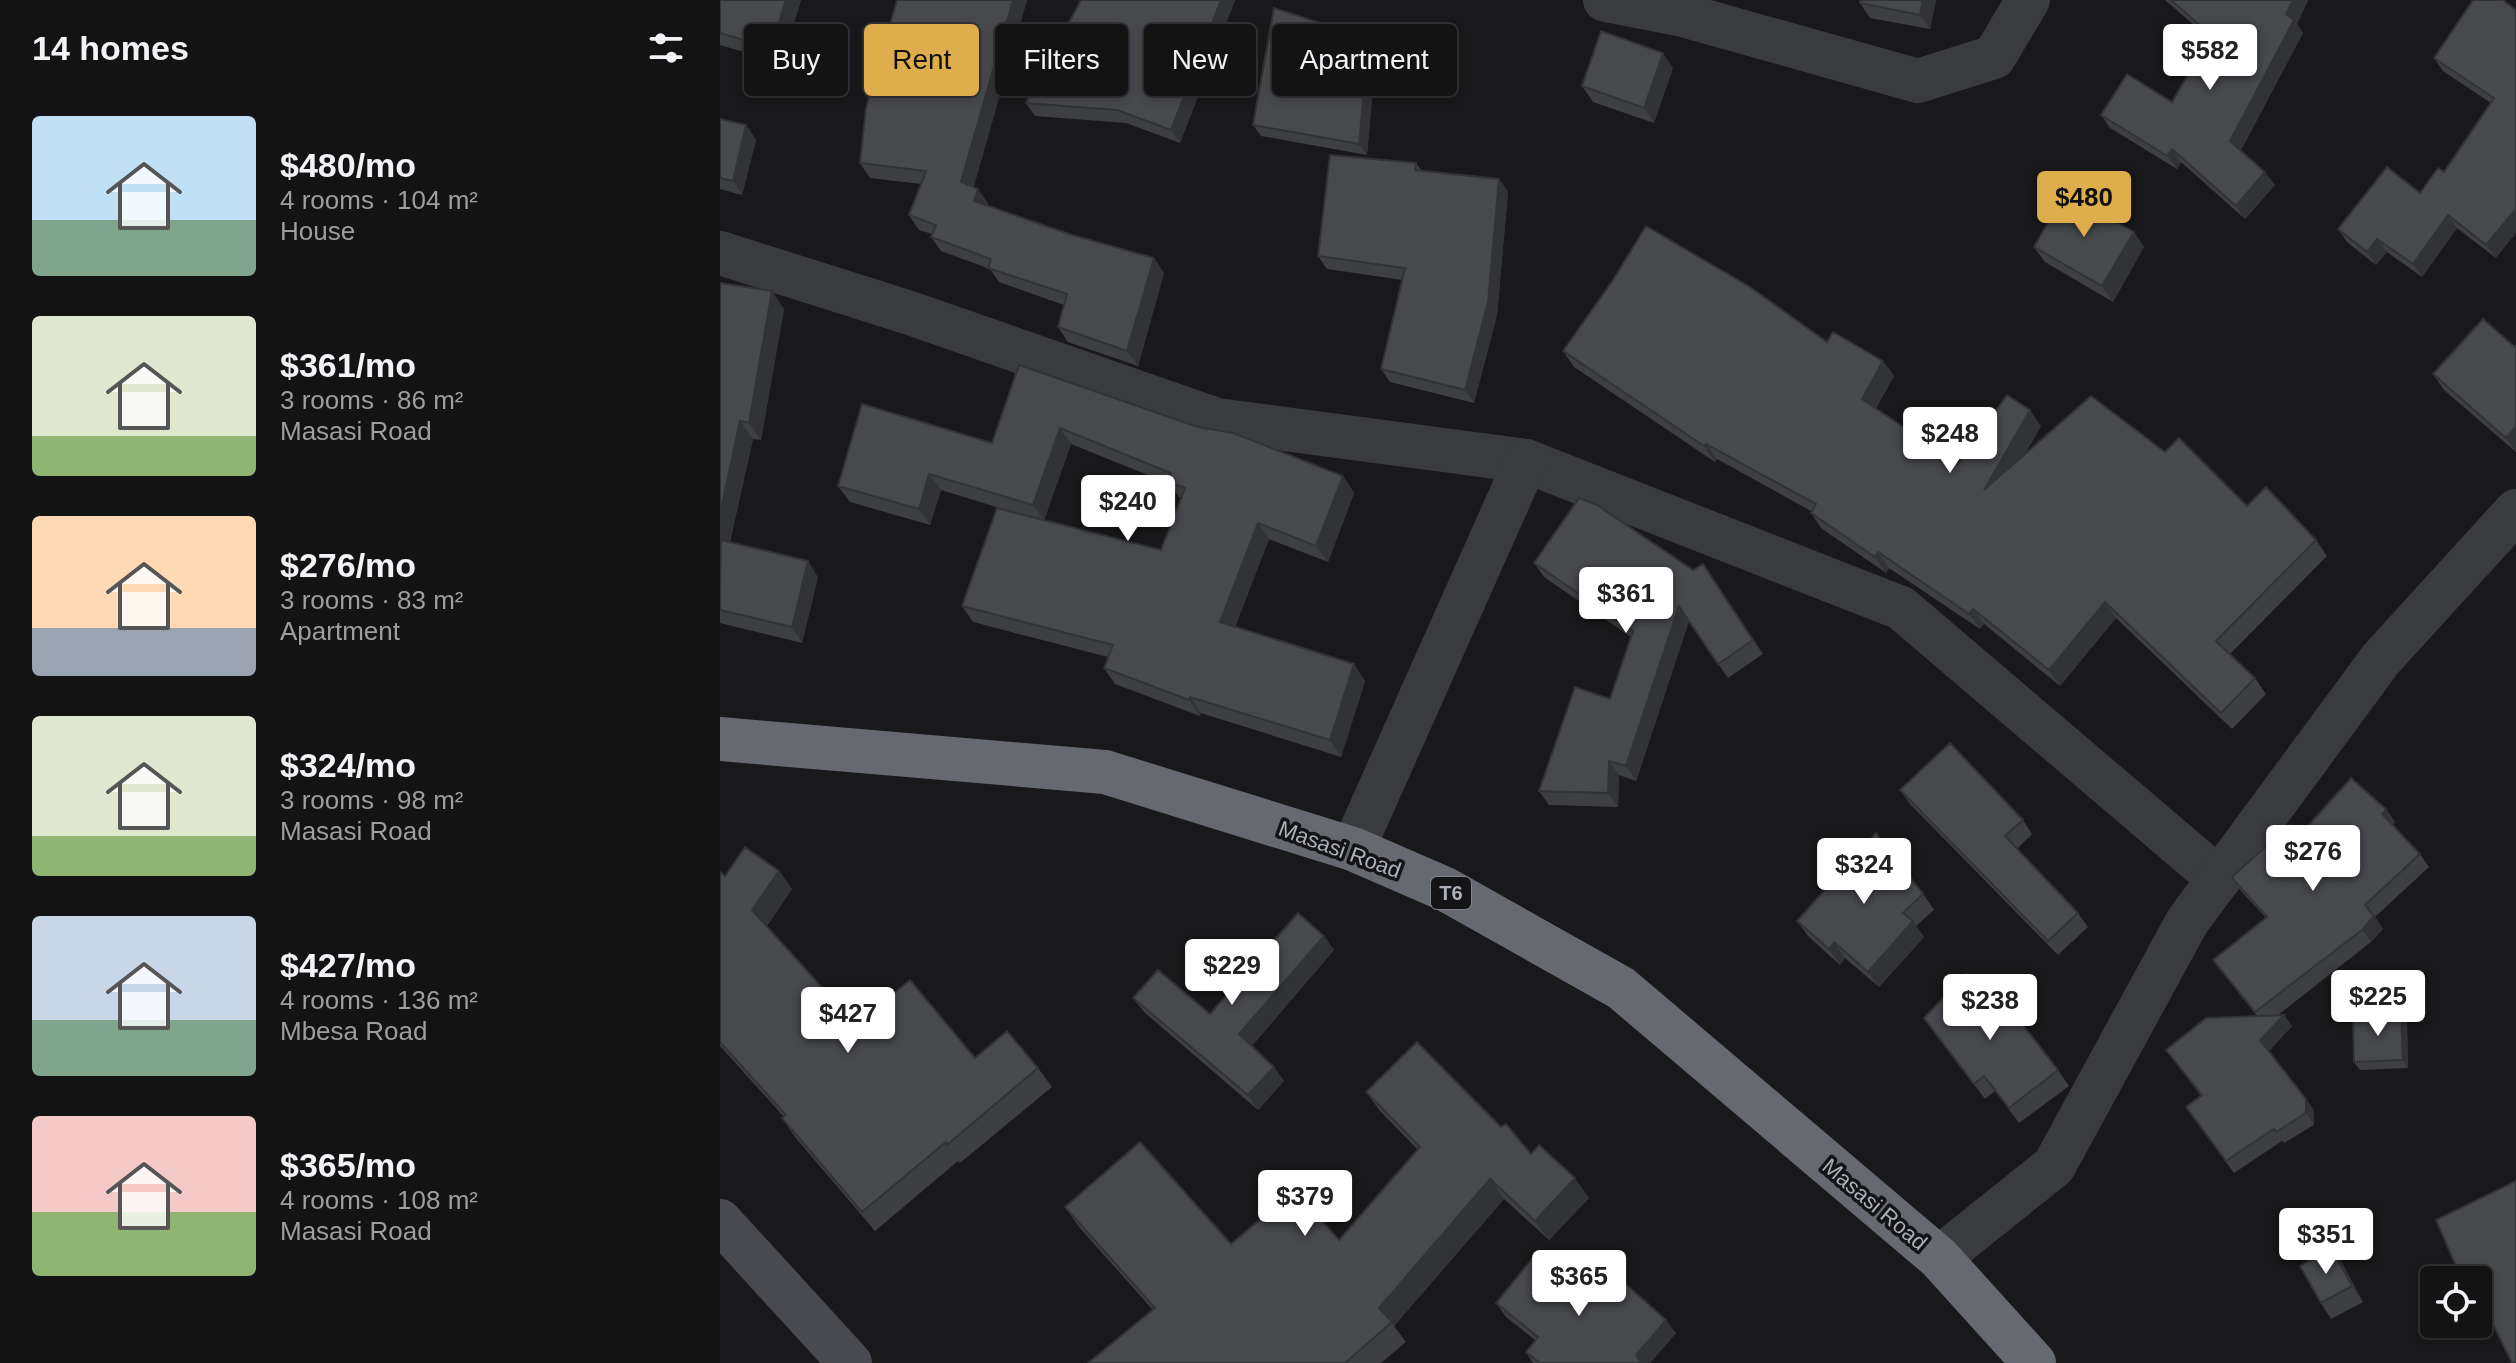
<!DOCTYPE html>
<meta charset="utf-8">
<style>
body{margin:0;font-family:Helvetica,sans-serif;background:#202022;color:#f1f3f6;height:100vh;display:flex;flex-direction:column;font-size:30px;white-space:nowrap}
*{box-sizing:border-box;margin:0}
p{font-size:26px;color:#9d9ea0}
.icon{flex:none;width:44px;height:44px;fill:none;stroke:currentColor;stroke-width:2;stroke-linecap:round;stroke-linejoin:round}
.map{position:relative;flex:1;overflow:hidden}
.side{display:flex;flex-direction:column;background:#131314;width:720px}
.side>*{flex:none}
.guide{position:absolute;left:24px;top:24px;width:760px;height:72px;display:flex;gap:16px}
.fabs{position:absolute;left:1700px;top:1266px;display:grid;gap:16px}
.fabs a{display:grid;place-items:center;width:72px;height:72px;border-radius:8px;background:#131314;box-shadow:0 4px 12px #0003,0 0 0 2px #323234;font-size:40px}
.price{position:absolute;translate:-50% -68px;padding:0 18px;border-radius:8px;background:#fff;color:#222;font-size:26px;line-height:52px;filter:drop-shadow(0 2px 4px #0008)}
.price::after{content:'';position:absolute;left:50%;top:48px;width:24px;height:18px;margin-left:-12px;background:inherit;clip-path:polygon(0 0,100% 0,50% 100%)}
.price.current{background:#dfae4c;color:#111}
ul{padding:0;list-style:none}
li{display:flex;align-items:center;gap:24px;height:200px;padding:0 32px}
li span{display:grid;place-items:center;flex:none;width:224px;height:160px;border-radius:8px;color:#555}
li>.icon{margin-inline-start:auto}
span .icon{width:96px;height:96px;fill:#fffc;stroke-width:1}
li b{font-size:34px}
h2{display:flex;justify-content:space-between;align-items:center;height:96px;padding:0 32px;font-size:34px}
.chip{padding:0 28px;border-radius:8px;background:#131314;box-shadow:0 4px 12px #0003,0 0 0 2px #323234;font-size:28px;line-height:72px}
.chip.current{background:#dfae4c;color:#111}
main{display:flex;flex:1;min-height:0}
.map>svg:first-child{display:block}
</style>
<main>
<section class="side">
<h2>14 homes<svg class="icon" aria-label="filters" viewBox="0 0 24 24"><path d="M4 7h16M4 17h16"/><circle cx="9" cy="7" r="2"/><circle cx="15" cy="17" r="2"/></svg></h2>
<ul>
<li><span style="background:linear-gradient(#bfe0f5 65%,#7fa58c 0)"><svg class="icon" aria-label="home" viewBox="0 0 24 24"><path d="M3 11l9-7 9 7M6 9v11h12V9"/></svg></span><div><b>$480/mo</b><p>4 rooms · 104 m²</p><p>House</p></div></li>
<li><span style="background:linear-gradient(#dfe7d0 75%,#8fb573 0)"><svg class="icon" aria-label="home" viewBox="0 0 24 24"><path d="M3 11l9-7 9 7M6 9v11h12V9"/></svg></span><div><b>$361/mo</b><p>3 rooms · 86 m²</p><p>Masasi Road</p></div></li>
<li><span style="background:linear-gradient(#ffd9b3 70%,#9aa5b1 0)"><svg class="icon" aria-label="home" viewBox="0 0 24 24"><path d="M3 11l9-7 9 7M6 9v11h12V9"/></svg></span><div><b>$276/mo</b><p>3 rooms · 83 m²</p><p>Apartment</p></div></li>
<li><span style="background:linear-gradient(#dfe7d0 75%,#8fb573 0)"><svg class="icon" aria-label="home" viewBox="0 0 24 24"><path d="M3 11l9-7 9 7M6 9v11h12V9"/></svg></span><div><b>$324/mo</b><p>3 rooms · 98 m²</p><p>Masasi Road</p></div></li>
<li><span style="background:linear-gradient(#c9d6e8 65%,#7fa58c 0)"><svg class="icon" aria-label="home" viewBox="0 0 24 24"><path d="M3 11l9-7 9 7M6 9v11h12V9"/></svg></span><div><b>$427/mo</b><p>4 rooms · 136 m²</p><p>Mbesa Road</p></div></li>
<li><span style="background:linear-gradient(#f6c9c9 60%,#8fb573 0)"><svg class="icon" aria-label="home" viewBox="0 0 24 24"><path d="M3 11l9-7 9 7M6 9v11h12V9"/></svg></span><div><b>$365/mo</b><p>4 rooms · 108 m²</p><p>Masasi Road</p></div></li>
</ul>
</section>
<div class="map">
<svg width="1796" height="1363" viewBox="0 0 1796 1363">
<rect width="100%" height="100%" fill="#19191b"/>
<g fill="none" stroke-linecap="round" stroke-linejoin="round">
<g stroke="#3a3b3f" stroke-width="44">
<path d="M 885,0 L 963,15 L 1198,81 L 1274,57 L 1308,0"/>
<path d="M 0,253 L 190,313 L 497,420 L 806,461 L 1181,608 L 1499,879"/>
<path d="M 633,849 L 806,461"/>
<path d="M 1219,1258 L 1334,1166 L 1467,922 L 1661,659 L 1796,511"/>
</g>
<path stroke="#484a4f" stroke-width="44" d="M 0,1221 L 130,1363"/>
<path stroke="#676970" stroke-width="44" d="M 0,739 L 385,772 L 633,849 L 725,889 L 901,988 L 1219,1258 L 1314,1363"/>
</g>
<g fill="#3e3f42" fill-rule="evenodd">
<path d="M 0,0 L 81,0 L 62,63 L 0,45 Z"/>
<path d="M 177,0 L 307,0 L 253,187 L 268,203 L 267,206 L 349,234 L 434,258 L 444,273 L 418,366 L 348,342 L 338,327 L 344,305 L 279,282 L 270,269 L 221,251 L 211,237 L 212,234 L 199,230 L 189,215 L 201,184 L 150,178 L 140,163 Z"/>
<path d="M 361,0 L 515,0 L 460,143 L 406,123 L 315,116 L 306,103 Z"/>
<path d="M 1216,0 L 1210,29 L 1150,18 L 1140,3 Z"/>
<path d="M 1445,0 L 1588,0 L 1577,24 L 1583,33 L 1521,150 L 1555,185 L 1525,219 L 1461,162 L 1457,169 L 1390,128 L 1381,115 L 1452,102 L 1489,38 Z"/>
<path d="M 1783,0 L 1776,258 L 1737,228 L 1702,277 L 1667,252 L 1656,265 L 1627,242 L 1618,229 L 1700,193 L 1724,172 L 1771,103 L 1723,71 L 1714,58 Z"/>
<path d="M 606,25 L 657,42 L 647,155 L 541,136 L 533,125 Z"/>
<path d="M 953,68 L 934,123 L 873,102 L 862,86 Z"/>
<path d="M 0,119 L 26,125 L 36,140 L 22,195 L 0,189 Z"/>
<path d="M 696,163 L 702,171 L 779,179 L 788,192 L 777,315 L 754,403 L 670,382 L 661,369 L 683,280 L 607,269 L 598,256 Z"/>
<path d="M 1414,232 L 1424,247 L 1393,302 L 1325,262 L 1314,247 Z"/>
<path d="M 0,283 L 64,309 L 41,440 L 33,439 L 10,542 L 98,577 L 82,643 L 0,623 Z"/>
<path d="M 1107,342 L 1163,361 L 1174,376 L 1156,408 L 1238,464 L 1321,426 L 1305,454 L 1445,452 L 1527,506 L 1596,540 L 1607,556 L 1510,654 L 1535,678 L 1546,694 L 1512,729 L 1396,618 L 1340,686 L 1264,624 L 1260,629 L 1169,568 L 1166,573 L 1101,528 L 1091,513 L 1091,511 L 997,459 L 995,462 L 854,367 L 843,351 Z"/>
<path d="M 1796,345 L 1796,452 L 1724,390 L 1713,374 L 1795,347 Z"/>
<path d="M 299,365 L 623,476 L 634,493 L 608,562 L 549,539 L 515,627 L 645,681 L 621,757 L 481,713 L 480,716 L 395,684 L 384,668 L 388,657 L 253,622 L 242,606 L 286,510 L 221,490 L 210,525 L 130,502 L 118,486 L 272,443 ZM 351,444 L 450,484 L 459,497 L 461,498 L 441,550 L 324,520 Z"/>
<path d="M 814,563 L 973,570 L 983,564 L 1043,654 L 1008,678 L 969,621 L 916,781 L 899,775 L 898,807 L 829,805 L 819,791 L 890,699 L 911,637 L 824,577 Z"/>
<path d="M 1180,790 L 1303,820 L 1312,834 L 1297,849 L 1358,913 L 1368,927 L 1338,955 L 1190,804 Z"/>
<path d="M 1666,809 L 1675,822 L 1672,825 L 1700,854 L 1709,867 L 1655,917 L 1663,929 L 1651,942 L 1558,1015 L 1572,1026 L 1549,1051 L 1594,1110 L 1594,1125 L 1564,1143 L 1562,1141 L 1514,1173 L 1466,1107 L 1481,1096 L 1446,1050 L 1537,1016 L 1493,960 L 1546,918 L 1521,891 L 1512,878 L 1580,835 Z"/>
<path d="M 59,871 L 72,889 L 47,926 L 136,1025 L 255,1058 L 318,1068 L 332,1087 L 240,1163 L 238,1161 L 155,1231 L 75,1137 L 62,1118 L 64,1117 L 0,1046 L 0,872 L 5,876 Z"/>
<path d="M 1203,894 L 1214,910 L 1196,926 L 1204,937 L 1159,987 L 1125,958 L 1120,965 L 1088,936 L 1077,921 Z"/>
<path d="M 604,936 L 614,950 L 532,1046 L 554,1067 L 564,1081 L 538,1110 L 424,1012 L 413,998 L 490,1014 Z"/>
<path d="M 1681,1013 L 1687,1021 L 1688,1068 L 1640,1070 L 1634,1062 Z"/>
<path d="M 1204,1018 L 1338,1070 L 1349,1086 L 1299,1123 L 1275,1091 L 1265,1099 Z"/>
<path d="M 646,1092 L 781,1127 L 811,1154 L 869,1198 L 829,1240 L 784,1199 L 674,1326 L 686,1342 L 661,1363 L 368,1363 L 433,1310 L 359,1227 L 345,1207 L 511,1244 L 619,1240 L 698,1150 L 660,1111 Z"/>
<path d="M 1611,1248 L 1622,1263 L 1643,1302 L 1611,1319 L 1601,1303 Z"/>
<path d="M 1758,1280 L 1770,1318 L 1764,1321 L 1758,1312 Z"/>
<path d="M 877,1301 L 956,1333 L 930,1363 L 813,1363 L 806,1352 L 815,1340 L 786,1317 L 776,1303 Z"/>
</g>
<g fill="#323336">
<path d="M 66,0 L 81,0 L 62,63 L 51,48 Z"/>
<path d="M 293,0 L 307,0 L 251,197 L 241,182 Z"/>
<path d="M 501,0 L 515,0 L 460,143 L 451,130 Z"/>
<path d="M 1203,0 L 1216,0 L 1210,29 L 1200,15 Z"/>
<path d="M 1573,0 L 1588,0 L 1577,24 L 1583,33 L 1519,154 L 1510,141 Z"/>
<path d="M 650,31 L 657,42 L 647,155 L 639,144 Z"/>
<path d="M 943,53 L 953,68 L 934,123 L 924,108 Z"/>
<path d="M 26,125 L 36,140 L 22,195 L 13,181 Z"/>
<path d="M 1452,149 L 1461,162 L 1457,169 L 1447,156 Z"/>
<path d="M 1545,172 L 1555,185 L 1525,219 L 1516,206 Z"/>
<path d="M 779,179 L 788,192 L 777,315 L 754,403 L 745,390 Z"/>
<path d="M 258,189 L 268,203 L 264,216 L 254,201 Z"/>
<path d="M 1796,209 L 1796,233 L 1776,258 L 1766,245 Z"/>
<path d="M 1728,215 L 1737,228 L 1702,277 L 1693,264 Z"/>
<path d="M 1414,232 L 1424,247 L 1393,302 L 1382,286 Z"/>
<path d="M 1657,239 L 1667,252 L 1656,265 L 1647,252 Z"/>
<path d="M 434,258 L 444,273 L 418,366 L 407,351 Z"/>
<path d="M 52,291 L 64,309 L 41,440 L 29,423 Z"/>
<path d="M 1163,361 L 1174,376 L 1153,414 L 1142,399 Z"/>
<path d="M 1310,410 L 1321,426 L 1275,506 L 1264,490 Z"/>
<path d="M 20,421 L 33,439 L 6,557 L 0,548 L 0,514 Z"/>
<path d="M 1796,427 L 1796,452 L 1786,438 Z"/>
<path d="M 340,428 L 351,444 L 324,521 L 313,505 Z"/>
<path d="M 986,444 L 997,459 L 995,462 L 984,446 Z"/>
<path d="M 209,474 L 221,490 L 210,525 L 199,509 Z"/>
<path d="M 623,476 L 634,493 L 608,562 L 596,546 Z"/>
<path d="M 538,523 L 549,539 L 511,638 L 500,622 Z"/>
<path d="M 1158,552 L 1169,568 L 1166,573 L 1155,557 Z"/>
<path d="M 88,561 L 98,577 L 82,643 L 72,627 Z"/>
<path d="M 1385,602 L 1396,618 L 1340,686 L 1329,670 Z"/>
<path d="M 959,606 L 969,620 L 916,781 L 906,766 Z"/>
<path d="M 1253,609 L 1264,624 L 1260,629 L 1249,614 Z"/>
<path d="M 634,664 L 645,681 L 621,757 L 610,740 Z"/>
<path d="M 470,697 L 481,713 L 480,716 L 469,700 Z"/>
<path d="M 889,761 L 899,775 L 898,807 L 888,793 Z"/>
<path d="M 1666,809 L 1675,822 L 1671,827 L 1662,814 Z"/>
<path d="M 59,871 L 72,889 L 45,929 L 32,910 Z"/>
<path d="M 1654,916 L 1663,929 L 1651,942 L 1642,930 Z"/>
<path d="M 1193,921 L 1204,937 L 1159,987 L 1148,972 Z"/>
<path d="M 604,936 L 614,950 L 530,1048 L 519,1034 Z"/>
<path d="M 1114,942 L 1125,958 L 1120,965 L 1109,949 Z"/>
<path d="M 1681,1013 L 1687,1021 L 1688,1068 L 1683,1060 Z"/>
<path d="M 1564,1015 L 1572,1026 L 1549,1051 L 1540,1040 Z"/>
<path d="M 554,1067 L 564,1081 L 538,1110 L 528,1095 Z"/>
<path d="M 1586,1099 L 1594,1110 L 1594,1125 L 1586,1113 Z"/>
<path d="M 855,1178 L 869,1198 L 829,1240 L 815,1221 Z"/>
<path d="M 770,1179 L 784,1199 L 674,1326 L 659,1308 Z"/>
<path d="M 1611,1248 L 1622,1263 L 1643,1302 L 1632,1286 Z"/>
<path d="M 946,1320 L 956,1333 L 930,1363 L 921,1363 L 916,1355 Z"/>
</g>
<g fill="#48494d" stroke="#323336" stroke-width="2">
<path d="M 0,0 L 66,0 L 51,48 L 0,33 Z"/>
<path d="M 177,0 L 293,0 L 241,182 L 258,189 L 254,201 L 349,234 L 434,258 L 407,351 L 338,327 L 347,294 L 268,268 L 271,259 L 211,237 L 216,225 L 189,215 L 206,171 L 140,163 L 146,108 Z"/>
<path d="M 361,0 L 501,0 L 451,130 L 397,110 L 306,103 Z"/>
<path d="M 1140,0 L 1203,0 L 1200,15 L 1140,3 Z"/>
<path d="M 1451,0 L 1573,0 L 1566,14 L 1574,20 L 1510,141 L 1545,172 L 1516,206 L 1452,149 L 1447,156 L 1381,115 L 1407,74 L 1452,102 L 1491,35 Z"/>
<path d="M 1753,0 L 1783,0 L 1796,10 L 1796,209 L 1766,245 L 1728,215 L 1693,264 L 1657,239 L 1647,252 L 1618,229 L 1667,167 L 1700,193 L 1718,168 L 1724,172 L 1774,98 L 1714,58 Z"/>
<path d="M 554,8 L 606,25 L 650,31 L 639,144 L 533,125 Z"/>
<path d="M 881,31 L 943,53 L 924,108 L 862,86 Z"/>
<path d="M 0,119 L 26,125 L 13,181 L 0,178 Z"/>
<path d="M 610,155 L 696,163 L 695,170 L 779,179 L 768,302 L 745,390 L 661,369 L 685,268 L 598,256 Z"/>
<path d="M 1345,192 L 1414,232 L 1382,286 L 1314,247 Z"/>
<path d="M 926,226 L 1030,287 L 1107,342 L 1113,332 L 1163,361 L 1142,399 L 1238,464 L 1287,395 L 1310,410 L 1264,490 L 1371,396 L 1445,452 L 1459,438 L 1527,506 L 1546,487 L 1596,540 L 1496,641 L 1535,678 L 1501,713 L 1385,602 L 1329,670 L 1253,609 L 1249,614 L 1158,552 L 1155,557 L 1091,513 L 1096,504 L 986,444 L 984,446 L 843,351 L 893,280 Z"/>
<path d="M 0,283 L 52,291 L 29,423 L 20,421 L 0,514 Z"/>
<path d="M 1763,319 L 1795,347 L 1796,345 L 1796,427 L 1786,438 L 1713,374 Z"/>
<path d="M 299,365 L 478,427 L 513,433 L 623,476 L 596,546 L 538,523 L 500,622 L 634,664 L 610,740 L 470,697 L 469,700 L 384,668 L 393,645 L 242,606 L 277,508 L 441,550 L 465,488 L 447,481 L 451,473 L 340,428 L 313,505 L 209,474 L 199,509 L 118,486 L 142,404 L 272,443 Z"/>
<path d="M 859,498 L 877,505 L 973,570 L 983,564 L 1033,640 L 998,664 L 959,606 L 906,766 L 889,761 L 888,793 L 819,791 L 855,687 L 890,699 L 913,631 L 814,563 Z"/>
<path d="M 1,540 L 88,561 L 72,627 L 0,610 Z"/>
<path d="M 1230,743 L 1303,820 L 1285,836 L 1358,913 L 1328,941 L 1180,790 Z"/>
<path d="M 1631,778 L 1666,809 L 1662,814 L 1700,854 L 1645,905 L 1654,916 L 1642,930 L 1535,1012 L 1493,960 L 1547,917 L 1512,878 L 1515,874 L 1570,825 L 1580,835 Z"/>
<path d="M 1156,833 L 1203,894 L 1183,913 L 1193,921 L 1148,972 L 1114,942 L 1109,949 L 1077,921 Z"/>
<path d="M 25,847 L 59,871 L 32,910 L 136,1025 L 190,980 L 255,1058 L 287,1031 L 318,1068 L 227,1145 L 226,1142 L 142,1212 L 62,1118 L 66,1115 L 0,1042 L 0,872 L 5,876 Z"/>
<path d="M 578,913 L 604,936 L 519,1034 L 554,1067 L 528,1095 L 413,998 L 438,970 L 490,1014 Z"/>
<path d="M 1246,974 L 1285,1012 L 1290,1008 L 1338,1070 L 1289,1108 L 1264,1076 L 1254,1084 L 1204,1018 Z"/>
<path d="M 1681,1013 L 1683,1060 L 1634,1062 L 1633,1015 Z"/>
<path d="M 1564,1015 L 1540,1040 L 1586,1099 L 1586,1113 L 1556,1132 L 1554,1129 L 1506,1161 L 1466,1107 L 1482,1095 L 1446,1050 L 1486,1018 Z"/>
<path d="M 697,1042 L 781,1127 L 786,1124 L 811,1154 L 819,1145 L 855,1178 L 815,1221 L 770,1179 L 659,1308 L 672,1322 L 625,1363 L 368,1363 L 435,1308 L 345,1207 L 420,1142 L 511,1244 L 575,1190 L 619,1240 L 700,1147 L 646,1092 Z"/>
<path d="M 1796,1181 L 1796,1363 L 1792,1363 L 1763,1304 L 1758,1306 L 1758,1280 L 1742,1280 L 1716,1220 Z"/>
<path d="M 1611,1248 L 1632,1286 L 1601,1303 L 1580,1266 Z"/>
<path d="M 816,1254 L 877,1301 L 898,1277 L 946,1320 L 916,1355 L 921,1363 L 820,1363 L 806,1352 L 818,1337 L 776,1303 Z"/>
</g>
<g text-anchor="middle" stroke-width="7" stroke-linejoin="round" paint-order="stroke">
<rect fill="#141416" stroke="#7e8188" stroke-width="2" x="711" y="877" width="40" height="32" rx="6"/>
<g font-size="20" font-weight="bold" fill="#acb0b9">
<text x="731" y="900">T6</text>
</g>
<g font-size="22" fill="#acb0b9" stroke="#141416">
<text transform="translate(620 849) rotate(20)" y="8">Masasi Road</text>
<text transform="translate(1155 1204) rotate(40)" y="8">Masasi Road</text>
</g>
</g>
</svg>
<div class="fabs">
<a><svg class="icon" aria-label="locate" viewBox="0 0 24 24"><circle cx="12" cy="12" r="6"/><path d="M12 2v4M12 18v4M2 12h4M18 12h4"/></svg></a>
</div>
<b class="price" style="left:1490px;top:92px">$582</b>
<b class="price current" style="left:1364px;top:239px">$480</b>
<b class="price" style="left:1230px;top:475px">$248</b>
<b class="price" style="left:408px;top:543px">$240</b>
<b class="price" style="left:906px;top:635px">$361</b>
<b class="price" style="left:1593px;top:893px">$276</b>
<b class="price" style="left:1144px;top:906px">$324</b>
<b class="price" style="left:512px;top:1007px">$229</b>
<b class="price" style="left:1658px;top:1038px">$225</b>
<b class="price" style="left:1270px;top:1042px">$238</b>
<b class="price" style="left:128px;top:1055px">$427</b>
<b class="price" style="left:585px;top:1238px">$379</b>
<b class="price" style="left:1606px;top:1276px">$351</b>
<b class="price" style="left:859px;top:1318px">$365</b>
<div class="guide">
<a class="chip">Buy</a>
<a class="chip current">Rent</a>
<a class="chip">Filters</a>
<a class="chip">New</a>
<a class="chip">Apartment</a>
</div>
</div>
</main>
